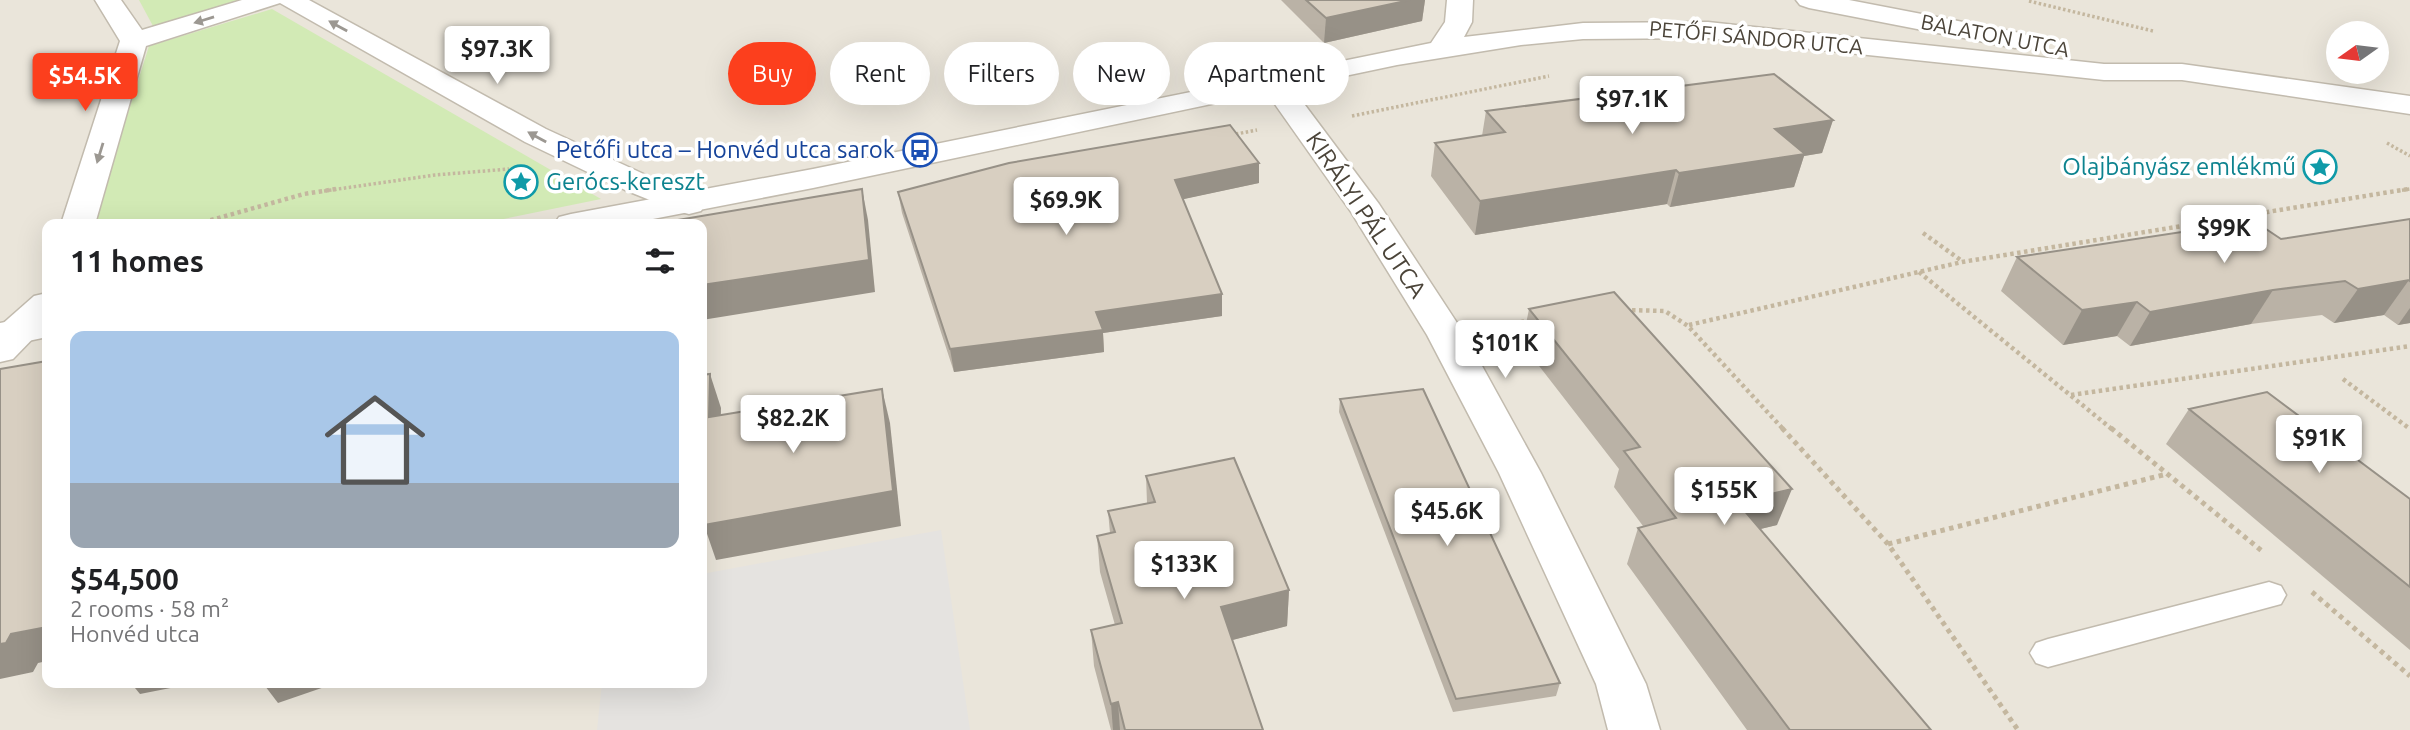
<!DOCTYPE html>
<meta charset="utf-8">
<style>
body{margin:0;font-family:Ubuntu,sans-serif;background:#f2f2f2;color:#202124;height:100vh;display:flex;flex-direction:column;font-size:26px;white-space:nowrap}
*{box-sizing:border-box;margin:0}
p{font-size:23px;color:#757577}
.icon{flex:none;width:38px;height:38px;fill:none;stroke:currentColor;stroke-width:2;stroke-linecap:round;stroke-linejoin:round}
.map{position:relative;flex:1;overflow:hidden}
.details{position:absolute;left:42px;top:219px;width:665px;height:469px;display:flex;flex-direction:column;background:#fff;border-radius:14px;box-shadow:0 7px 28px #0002}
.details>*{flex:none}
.banner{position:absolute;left:728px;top:42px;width:665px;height:63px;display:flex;gap:14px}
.needle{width:46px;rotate:256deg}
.controls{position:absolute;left:2326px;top:21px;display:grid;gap:14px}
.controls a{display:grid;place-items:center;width:63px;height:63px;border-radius:50%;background:#fff;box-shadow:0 7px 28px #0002;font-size:35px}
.price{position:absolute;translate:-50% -60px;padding:0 16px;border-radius:7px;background:#fff;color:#222;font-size:23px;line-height:46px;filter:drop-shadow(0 2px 4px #0008)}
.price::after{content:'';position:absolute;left:50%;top:42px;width:21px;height:16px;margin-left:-10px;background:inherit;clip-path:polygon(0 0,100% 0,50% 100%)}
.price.selected{background:#fc3f1d;color:#fff}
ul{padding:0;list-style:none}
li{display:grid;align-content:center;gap:14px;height:371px;padding:0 28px}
li span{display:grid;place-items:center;height:217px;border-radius:14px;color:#555}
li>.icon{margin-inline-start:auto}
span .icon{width:126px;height:126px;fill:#fffc;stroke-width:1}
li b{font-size:30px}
h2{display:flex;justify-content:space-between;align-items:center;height:84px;padding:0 28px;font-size:30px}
.tag{padding:0 24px;border-radius:32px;background:#fff;box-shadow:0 7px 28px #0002;font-size:24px;line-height:63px}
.tag.selected{background:#fc3f1d;color:#fff}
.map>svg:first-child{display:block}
</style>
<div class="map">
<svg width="2410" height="730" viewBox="0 0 2410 730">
<rect width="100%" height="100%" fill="#f6f3ec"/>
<path fill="#eae5da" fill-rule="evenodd" d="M 0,0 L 2410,0 L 2410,730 L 0,730 ZM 2338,33 L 2376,33 L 2376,72 L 2338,72 ZM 47,224 L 702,224 L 702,682 L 47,682 Z"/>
<g fill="#d2eab5">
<path d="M 139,0 L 239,0 L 153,26 Z"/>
<path d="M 272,9 L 601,199 L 479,224 L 93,224 L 149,46 Z"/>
</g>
<path fill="#e5e3e0" d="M 941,530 L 970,730 L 597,730 L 602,683 L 702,682 L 702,574 Z"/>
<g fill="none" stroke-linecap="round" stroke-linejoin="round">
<defs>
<path id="service" d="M 2269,582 L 2281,586 L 2286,595 L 2281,604 L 2048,667 L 2036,663 L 2030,653 L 2036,643 L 2048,639 Z"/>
<g id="minor">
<path d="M 95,0 L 121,0 L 142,30 L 242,0 L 309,0 L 546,129 L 648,176 L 701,197 L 705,204 L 701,211 L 689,214 L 677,211 L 625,190 L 525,142 L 280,3 L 146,46 L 95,224 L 61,224 L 120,41 Z"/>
<path d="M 1274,74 L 1284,77 L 1379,204 L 1465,335 L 1541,473 L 1646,684 L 1660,730 L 1608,730 L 1596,684 L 1499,473 L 1427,335 L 1351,212 L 1260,83 L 1264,77 Z"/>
<path d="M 47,293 L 47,324 L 13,359 L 0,362 L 0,326 L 34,296 Z"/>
</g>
<g id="tertiary">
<path d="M 1447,0 L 1473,0 L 1472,22 L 1464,37 L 1583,23 L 1708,22 L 2104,64 L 2182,64 L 2410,96 L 2410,114 L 2182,80 L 2104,80 L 1708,38 L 1583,39 L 1521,45 L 1397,65 L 813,188 L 627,224 L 554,224 L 559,217 L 571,214 L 813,169 L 1431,43 L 1445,22 Z"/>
<path d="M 1796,0 L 1849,0 L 2015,32 L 2025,34 L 2029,40 L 2025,46 L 2015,48 L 1809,8 L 1800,5 Z"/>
<path d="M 47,314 L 47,337 L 0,347 L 0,323 Z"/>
</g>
</defs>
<use href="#service" stroke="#c2bbae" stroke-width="3"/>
<use href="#minor" stroke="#c2bbae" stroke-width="3"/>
<use href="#tertiary" stroke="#c2bbae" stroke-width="3"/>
<g stroke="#c4b79f" stroke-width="3.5" stroke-dasharray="2.5 2.5" stroke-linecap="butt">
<path d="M 2029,1 L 2153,31"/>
<path d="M 1352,116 L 1549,76"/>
<path d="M 1231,135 L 1257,130"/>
<path d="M 2387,143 L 2410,156"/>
<path d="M 324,191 L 435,175 L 509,169"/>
<path d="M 2397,191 L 2410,189"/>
</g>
<g stroke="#c4b79f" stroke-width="4.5" stroke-dasharray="3.5 3.5" stroke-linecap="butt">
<path d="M 197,224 L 304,194 L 336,189"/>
<path d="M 1923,233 L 1962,261"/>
<path d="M 1919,272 L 2113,430"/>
<path d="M 1625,310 L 1665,311 L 1688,326 L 1784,430"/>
<path d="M 1689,325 L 1962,262 L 2408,189"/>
<path d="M 1493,327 L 1533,320"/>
<path d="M 2343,379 L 2410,429"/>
<path d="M 2071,395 L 2410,346"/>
</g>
<g stroke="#c4b79f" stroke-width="5" stroke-dasharray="4.5 4.5" stroke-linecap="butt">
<path d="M 1782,428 L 1888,544 L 2018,730"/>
<path d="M 2111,428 L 2262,551"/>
<path d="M 1888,544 L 2167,474"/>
<path d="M 2312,592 L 2410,676"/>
</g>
<use href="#service" fill="#fff" fill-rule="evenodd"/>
<use href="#minor" fill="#fff" fill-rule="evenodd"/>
<use href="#tertiary" fill="#fff" fill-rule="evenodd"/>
</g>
<g fill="#bab2a6">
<path d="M 1281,0 L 1425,0 L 1422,21 L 1324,43 Z"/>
<path d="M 1486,111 L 1833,120 L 1822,153 L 1804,156 L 1794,187 L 1670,207 L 1667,204 L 1475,235 L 1431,176 L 1435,143 L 1482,136 Z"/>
<path d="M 1259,163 L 1259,183 L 1183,199 L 1222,294 L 1222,316 L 1103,333 L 1104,352 L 954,372 L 902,213 L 898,192 Z"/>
<path d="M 2410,219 L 2410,323 L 2398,325 L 2384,315 L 2334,323 L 2322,315 L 2251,324 L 2130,346 L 2117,336 L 2063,345 L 2001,291 L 2017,257 L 2281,239 Z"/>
<path d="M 1529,309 L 1777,525 L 1760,529 L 1931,730 L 1747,730 L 1627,564 L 1638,528 L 1643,526 L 1614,487 L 1619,469 L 1522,344 Z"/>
<path d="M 1340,399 L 1560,683 L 1556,696 L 1453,712 L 1339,412 Z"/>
<path d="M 2189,409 L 2410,499 L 2410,650 L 2166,444 Z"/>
<path d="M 1146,476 L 1289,590 L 1287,626 L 1232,640 L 1263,730 L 1111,730 L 1094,666 L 1091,630 L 1115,625 L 1100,572 L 1097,536 L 1110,533 L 1108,511 L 1147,503 Z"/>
</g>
<g fill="#979187">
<path d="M 1410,0 L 1425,0 L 1422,21 L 1324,43 L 1326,18 Z"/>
<path d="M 1833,120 L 1822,153 L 1804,156 L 1794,187 L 1670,207 L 1679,173 L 1775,129 Z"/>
<path d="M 1259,163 L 1259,183 L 1175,201 L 1175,180 Z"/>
<path d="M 1676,170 L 1667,204 L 1475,235 L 1480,201 Z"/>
<path d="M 862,189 L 868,220 L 875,292 L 702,320 L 702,285 Z"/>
<path d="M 2409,280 L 2384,315 L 2334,323 L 2358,289 Z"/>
<path d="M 2273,290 L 2251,324 L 2130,346 L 2150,312 Z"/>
<path d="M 1222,294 L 1222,316 L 1103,333 L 1104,352 L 954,372 L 950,349 L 1096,312 Z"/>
<path d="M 2137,302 L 2117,336 L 2063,345 L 2082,310 Z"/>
<path d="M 2410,308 L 2410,323 L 2398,325 Z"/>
<path d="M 710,374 L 721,408 L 720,451 L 709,417 Z"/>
<path d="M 882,389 L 890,423 L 901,526 L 716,560 L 704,525 Z"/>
<path d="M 706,485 L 718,520 L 702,523 L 702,486 Z"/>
<path d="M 1792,489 L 1777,525 L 1724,538 L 1737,502 Z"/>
<path d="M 1289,590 L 1287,626 L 1221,643 L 1221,607 Z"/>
<path d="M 47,627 L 47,661 L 38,663 L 33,672 L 0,679 L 0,644 L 11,634 Z"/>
<path d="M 130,682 L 201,682 L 140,694 Z"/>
<path d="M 262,682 L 339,682 L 278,703 Z"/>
<path d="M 1118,702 L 1120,730 L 1113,730 L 1111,704 Z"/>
</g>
<g fill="#d8cfc1" stroke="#979187" stroke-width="2">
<path d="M 1306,0 L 1410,0 L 1326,18 Z"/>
<path d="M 1774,74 L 1833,120 L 1775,129 L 1805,154 L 1679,173 L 1676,170 L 1480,201 L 1435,143 L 1505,132 L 1486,111 Z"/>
<path d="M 1230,125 L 1259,163 L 1175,180 L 1222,294 L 1096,312 L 1103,330 L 950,349 L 898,192 L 1009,163 Z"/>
<path d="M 862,189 L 869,260 L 702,285 L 702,224 L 654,224 Z"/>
<path d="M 2410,219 L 2410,281 L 2409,280 L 2358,289 L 2345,281 L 2273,290 L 2150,312 L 2137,302 L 2082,310 L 2017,257 L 2254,221 L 2281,239 Z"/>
<path d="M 1614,292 L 1792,489 L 1737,502 L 1931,730 L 1790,730 L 1638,528 L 1676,518 L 1624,451 L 1640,447 L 1529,309 Z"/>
<path d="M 47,361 L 47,627 L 11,634 L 6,643 L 0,644 L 0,369 Z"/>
<path d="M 710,374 L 709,417 L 882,389 L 893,491 L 704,525 L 706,485 L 702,486 L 702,375 Z"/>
<path d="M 1423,389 L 1560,683 L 1456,699 L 1340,399 Z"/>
<path d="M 2267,392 L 2410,499 L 2410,587 L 2189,409 Z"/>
<path d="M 1234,458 L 1289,590 L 1221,607 L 1263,730 L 1125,730 L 1118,702 L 1111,704 L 1091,630 L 1122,623 L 1097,536 L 1115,532 L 1108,511 L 1155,502 L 1146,476 Z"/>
</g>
<defs><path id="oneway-solid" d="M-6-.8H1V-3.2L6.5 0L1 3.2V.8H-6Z" transform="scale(1.75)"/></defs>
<g fill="#9c9892">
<use href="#oneway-solid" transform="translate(204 20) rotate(163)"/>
<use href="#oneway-solid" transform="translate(338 26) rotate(-151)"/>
<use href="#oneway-solid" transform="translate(537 137) rotate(-151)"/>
<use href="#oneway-solid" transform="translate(100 153) rotate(107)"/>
</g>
<defs>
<symbol id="bus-ring" viewBox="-11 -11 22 22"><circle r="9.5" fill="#fff" stroke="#1a4fb4" stroke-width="1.5"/><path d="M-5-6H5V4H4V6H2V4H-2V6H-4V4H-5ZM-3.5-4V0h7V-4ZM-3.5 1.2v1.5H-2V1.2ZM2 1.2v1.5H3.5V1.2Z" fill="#1a4fb4"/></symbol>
<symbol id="sight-ring" viewBox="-11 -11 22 22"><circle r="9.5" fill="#fff" stroke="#0f9aa8" stroke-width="1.5"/><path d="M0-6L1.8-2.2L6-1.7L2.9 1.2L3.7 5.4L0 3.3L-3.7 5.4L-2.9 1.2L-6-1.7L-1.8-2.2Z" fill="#0f9aa8"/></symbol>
</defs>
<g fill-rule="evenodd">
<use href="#bus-ring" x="901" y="131" width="38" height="38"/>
<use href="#sight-ring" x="2301" y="148" width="38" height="38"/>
<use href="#sight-ring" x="502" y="163" width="38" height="38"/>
</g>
<g text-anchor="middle" stroke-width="7" stroke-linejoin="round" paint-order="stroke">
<g font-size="21" fill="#4b4439" stroke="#fff">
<text transform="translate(1995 36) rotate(11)" y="7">BALATON UTCA</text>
<text transform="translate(1756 38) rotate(5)" y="7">PETŐFI SÁNDOR UTCA</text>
</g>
<g font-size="24" fill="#164399" stroke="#fff" text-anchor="end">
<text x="895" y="158">Petőfi utca – Honvéd utca sarok</text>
</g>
<g font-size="24" fill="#0d838f" stroke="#fff" text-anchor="end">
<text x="2296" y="175">Olajbányász emlékmű</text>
<text x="546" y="190" text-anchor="start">Gerócs-kereszt</text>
</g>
<g font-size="24" fill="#4b4439" stroke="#fff">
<text transform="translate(1366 215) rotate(56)" y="8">KIRÁLYI PÁL UTCA</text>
</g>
</g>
</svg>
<div class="controls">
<a><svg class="needle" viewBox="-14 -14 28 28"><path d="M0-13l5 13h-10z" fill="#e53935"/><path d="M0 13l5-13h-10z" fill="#757577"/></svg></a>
</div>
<b class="price" style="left:497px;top:86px">$97.3K</b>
<b class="price selected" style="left:85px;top:113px">$54.5K</b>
<b class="price" style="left:1632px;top:136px">$97.1K</b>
<b class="price" style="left:1066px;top:237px">$69.9K</b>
<b class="price" style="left:2224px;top:265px">$99K</b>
<b class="price" style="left:1505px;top:380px">$101K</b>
<b class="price" style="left:793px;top:455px">$82.2K</b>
<b class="price" style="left:2319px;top:475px">$91K</b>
<b class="price" style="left:1724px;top:527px">$155K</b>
<b class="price" style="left:1447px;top:548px">$45.6K</b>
<b class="price" style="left:1184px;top:601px">$133K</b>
<div class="banner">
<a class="tag selected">Buy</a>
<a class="tag">Rent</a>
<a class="tag">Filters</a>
<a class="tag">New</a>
<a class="tag">Apartment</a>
</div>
<section class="details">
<h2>11 homes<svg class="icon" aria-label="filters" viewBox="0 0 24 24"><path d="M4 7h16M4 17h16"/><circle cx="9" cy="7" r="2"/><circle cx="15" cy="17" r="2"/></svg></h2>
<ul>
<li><span style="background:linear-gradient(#a9c7e8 70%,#9aa5b1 0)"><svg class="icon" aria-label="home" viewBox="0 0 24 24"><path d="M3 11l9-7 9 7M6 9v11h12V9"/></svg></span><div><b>$54,500</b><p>2 rooms · 58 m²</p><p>Honvéd utca</p></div></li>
</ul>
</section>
</div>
